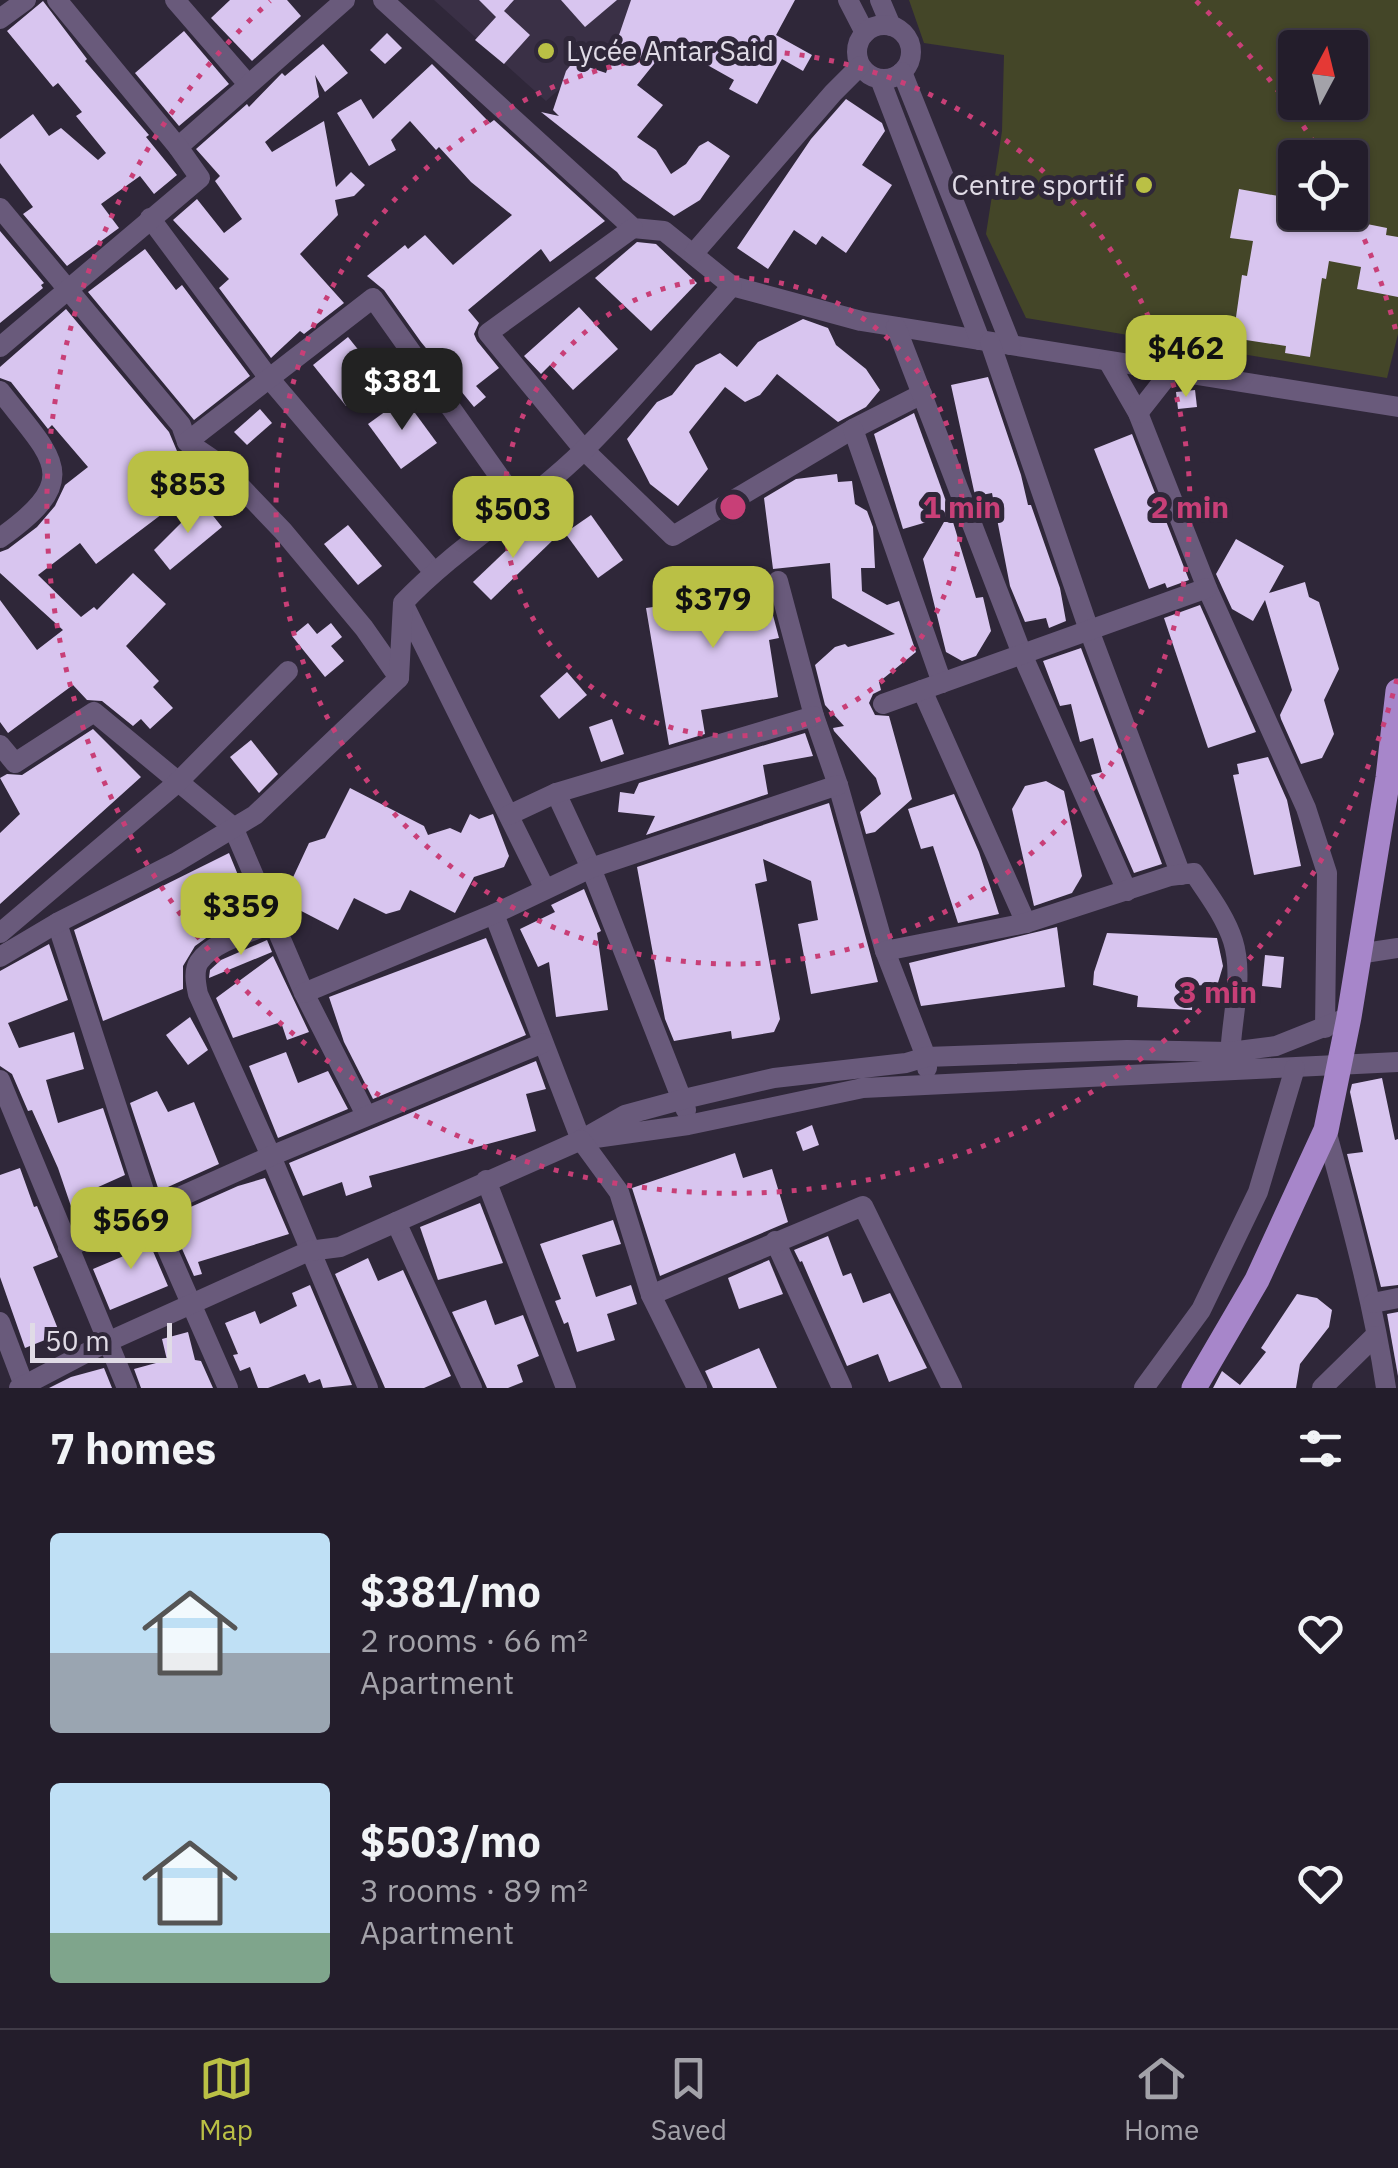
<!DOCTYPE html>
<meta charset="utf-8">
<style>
body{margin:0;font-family:"IBM Plex Sans",sans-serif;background:#2b2633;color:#f1f3f6;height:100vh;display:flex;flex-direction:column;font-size:38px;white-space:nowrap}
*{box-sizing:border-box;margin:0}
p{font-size:32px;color:#a3a2a9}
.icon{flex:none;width:55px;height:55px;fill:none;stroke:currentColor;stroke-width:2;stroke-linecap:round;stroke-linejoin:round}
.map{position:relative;height:1388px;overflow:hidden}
.drawer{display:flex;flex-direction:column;background:#231d2b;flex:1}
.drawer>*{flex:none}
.needle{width:65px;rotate:7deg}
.tools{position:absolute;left:1278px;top:30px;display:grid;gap:20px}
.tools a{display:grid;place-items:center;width:90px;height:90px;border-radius:10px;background:#231d2b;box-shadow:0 2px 8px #0004,0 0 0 2px #403b47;font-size:50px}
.scale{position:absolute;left:30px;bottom:25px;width:142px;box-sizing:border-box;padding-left:10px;border:5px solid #e0dbe6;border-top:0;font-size:28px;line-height:35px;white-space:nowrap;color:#e0dbe6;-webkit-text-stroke:8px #2f2739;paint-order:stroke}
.price{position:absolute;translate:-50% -85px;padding:0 22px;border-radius:20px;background:#bac045;color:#111;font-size:32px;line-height:65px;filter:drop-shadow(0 2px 5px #0008)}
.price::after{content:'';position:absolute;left:50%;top:60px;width:30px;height:22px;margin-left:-15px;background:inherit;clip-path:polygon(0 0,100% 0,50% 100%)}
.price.on{background:#222;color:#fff}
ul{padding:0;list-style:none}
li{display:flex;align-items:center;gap:30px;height:250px;padding:0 50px}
li span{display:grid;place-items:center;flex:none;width:280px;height:200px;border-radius:10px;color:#555}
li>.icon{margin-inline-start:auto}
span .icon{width:120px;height:120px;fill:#fffc;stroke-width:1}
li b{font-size:42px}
h2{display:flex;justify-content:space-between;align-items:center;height:120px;padding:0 50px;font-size:42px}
.tabs{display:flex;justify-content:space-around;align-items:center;height:140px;border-top:2px solid #403b47;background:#231d2b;font-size:28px;color:#a3a2a9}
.tabs a{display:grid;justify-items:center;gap:5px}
.tabs .on{color:#bac045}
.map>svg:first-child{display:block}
</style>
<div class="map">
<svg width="1398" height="1388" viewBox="0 0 1398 1388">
<rect width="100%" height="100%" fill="#2f2739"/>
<path fill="#3a3046" d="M 434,0 L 660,0 L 546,101 Z"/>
<path fill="#444628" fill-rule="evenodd" d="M 909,0 L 1398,0 L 1398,334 L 1387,378 L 1026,318 L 986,234 L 1002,131 L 1004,55 L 924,43 ZM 1295,48 L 1350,48 L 1350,102 L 1295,102 ZM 1295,158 L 1350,158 L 1350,212 L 1295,212 Z"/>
<g fill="#d8c5ef">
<path d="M 230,0 L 287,0 L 301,16 L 252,61 L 211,18 Z"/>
<path d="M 479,0 L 514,0 L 504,11 L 530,35 L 504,64 L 475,40 L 496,17 Z"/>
<path d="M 561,0 L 617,0 L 585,27 Z"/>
<path d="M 631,0 L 795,0 L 776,35 L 812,55 L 803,71 L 782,59 L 757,104 L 729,89 L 734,80 L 670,44 L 637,85 L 663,105 L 637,137 L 656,150 L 671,174 L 686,164 L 699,146 L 708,141 L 730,156 L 700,200 L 674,216 L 623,180 L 617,172 L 541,112 L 559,116 L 553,110 L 566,71 L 573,62 L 606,73 Z"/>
<path d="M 43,1 L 87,59 L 85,61 L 149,135 L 146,137 L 177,175 L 154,194 L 140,176 L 101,204 L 119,228 L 67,266 L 23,214 L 33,207 L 0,163 L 0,139 L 33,114 L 49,136 L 61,128 L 98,160 L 106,153 L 76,116 L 82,112 L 58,83 L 53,87 L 7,31 Z"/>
<path d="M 184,31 L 229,84 L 179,126 L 135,73 Z"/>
<path d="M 387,33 L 402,48 L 385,64 L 370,50 Z"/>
<path d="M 323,44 L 348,73 L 325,92 L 315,75 L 319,97 L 265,142 L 272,152 L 324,121 L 336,187 L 351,172 L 365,185 L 354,196 L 335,200 L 338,215 L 300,254 L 344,303 L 304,334 L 300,331 L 271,358 L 219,288 L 229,279 L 173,220 L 197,199 L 224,233 L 242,219 L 215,181 L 220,176 L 196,149 L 247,104 L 249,107 L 282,73 L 285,76 Z"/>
<path d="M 432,64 L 490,123 L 494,120 L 605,221 L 550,262 L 541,249 L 468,310 L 479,323 L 474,334 L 477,341 L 499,368 L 476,386 L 486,397 L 474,407 L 421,342 L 384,290 L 367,276 L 405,245 L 408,249 L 425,235 L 453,265 L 512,215 L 471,182 L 439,147 L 436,150 L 410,121 L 391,140 L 396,150 L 369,166 L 337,113 L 361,99 L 373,119 Z"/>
<path d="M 846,99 L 882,123 L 885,131 L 862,165 L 892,185 L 846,253 L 822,236 L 816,245 L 794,230 L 768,269 L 737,248 L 811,139 Z"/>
<path d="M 1239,189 L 1295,199 L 1295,212 L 1338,212 L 1337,218 L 1387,228 L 1386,235 L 1398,237 L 1398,297 L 1357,289 L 1361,267 L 1329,261 L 1326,279 L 1322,278 L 1310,357 L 1285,353 L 1286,346 L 1233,338 L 1242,275 L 1247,276 L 1253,241 L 1230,238 Z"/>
<path d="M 0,231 L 44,283 L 41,285 L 43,288 L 0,323 Z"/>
<path d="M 637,242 L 656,244 L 697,283 L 651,331 L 595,278 Z"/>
<path d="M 145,249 L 176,290 L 182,285 L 250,376 L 194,420 L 88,292 Z"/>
<path d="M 579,307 L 618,349 L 573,390 L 550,365 L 541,374 L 524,356 Z"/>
<path d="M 66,309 L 169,432 L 177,451 L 195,464 L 207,480 L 96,564 L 80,543 L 38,575 L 81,617 L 94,607 L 97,610 L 133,573 L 166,604 L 126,646 L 159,681 L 153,687 L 173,708 L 150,729 L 141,719 L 133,726 L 102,701 L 87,700 L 73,685 L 8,733 L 0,722 L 0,600 L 37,650 L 63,630 L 0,573 L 0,552 L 8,549 L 37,527 L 55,506 L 65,485 L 88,467 L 52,425 L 48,429 L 11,382 L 0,378 L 0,367 Z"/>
<path d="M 803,319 L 828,328 L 836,345 L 866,369 L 880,390 L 866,407 L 838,422 L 777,374 L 760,395 L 745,402 L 725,387 L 689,432 L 708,469 L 678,506 L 650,484 L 627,439 L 657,402 L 672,395 L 696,365 L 720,353 L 737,367 L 758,342 Z"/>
<path d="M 348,337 L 381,378 L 346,406 L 313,365 Z"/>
<path d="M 988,377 L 1021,475 L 1028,505 L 1031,505 L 1060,588 L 1066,621 L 1049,628 L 1046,618 L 1025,622 L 1010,586 L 992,493 L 976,496 L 974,491 L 951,385 Z"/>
<path d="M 1195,390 L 1197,407 L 1178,409 L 1176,392 Z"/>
<path d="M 404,398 L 437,443 L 401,469 L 368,424 Z"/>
<path d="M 260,409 L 272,423 L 247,445 L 234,432 Z"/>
<path d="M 914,413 L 951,515 L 903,529 L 874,434 Z"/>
<path d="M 1132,434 L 1189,580 L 1167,588 L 1165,583 L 1149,589 L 1094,449 Z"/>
<path d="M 837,474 L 838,482 L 852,481 L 855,504 L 867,511 L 873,527 L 875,568 L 861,568 L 862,591 L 887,605 L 899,601 L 916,652 L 879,682 L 881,690 L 873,694 L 869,703 L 875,715 L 889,716 L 912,799 L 875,832 L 866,834 L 860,812 L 881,794 L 876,778 L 834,731 L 833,728 L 844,726 L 825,705 L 815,665 L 835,647 L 845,644 L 848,647 L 895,634 L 832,598 L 830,563 L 773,569 L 764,498 L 796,479 Z"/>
<path d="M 202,502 L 222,527 L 170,570 L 154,550 Z"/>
<path d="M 591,515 L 623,560 L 598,578 L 565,533 Z"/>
<path d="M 536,522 L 553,540 L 491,600 L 473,582 Z"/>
<path d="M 944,522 L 953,522 L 976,598 L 983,597 L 991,631 L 976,656 L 962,661 L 946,652 L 923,559 Z"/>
<path d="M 348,525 L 382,566 L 358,585 L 324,544 Z"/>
<path d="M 1236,539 L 1284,566 L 1269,593 L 1305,582 L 1309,597 L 1319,602 L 1339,669 L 1324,700 L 1334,734 L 1322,758 L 1301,764 L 1281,719 L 1280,715 L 1292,690 L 1265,600 L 1253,621 L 1232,609 L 1216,574 Z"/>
<path d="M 767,573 L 765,585 L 779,638 L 769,640 L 778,697 L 701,710 L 705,734 L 669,745 L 646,608 L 689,602 L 686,586 Z"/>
<path d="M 1200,605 L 1256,732 L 1208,748 L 1164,618 Z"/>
<path d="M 308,623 L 317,634 L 331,623 L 342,637 L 331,646 L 344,661 L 325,677 L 292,636 Z"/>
<path d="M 1081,648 L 1162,864 L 1134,873 L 1091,775 L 1102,772 L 1093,738 L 1080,742 L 1071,704 L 1060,706 L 1043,661 Z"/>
<path d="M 567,672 L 587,695 L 559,719 L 540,696 Z"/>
<path d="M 612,719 L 624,754 L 601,762 L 589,727 Z"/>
<path d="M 93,729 L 141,777 L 0,904 L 0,833 L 20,814 L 0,778 L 7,774 L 22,775 Z"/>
<path d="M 805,733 L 813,756 L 763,765 L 768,794 L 646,835 L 655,816 L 618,812 L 620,792 L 634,794 L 639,783 Z"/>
<path d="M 251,740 L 278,774 L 259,793 L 230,757 Z"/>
<path d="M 1268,757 L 1287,800 L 1301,866 L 1254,875 L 1233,775 L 1239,774 L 1237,764 Z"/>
<path d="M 1046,781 L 1064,791 L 1082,876 L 1072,893 L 1034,906 L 1012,809 L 1025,786 Z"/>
<path d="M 350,788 L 424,826 L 428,835 L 450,828 L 461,833 L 470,814 L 479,819 L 493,814 L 509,856 L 504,867 L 474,877 L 455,913 L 410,890 L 400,910 L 386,914 L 354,898 L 338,930 L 282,901 L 309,843 L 325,838 Z"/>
<path d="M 954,794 L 979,852 L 999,914 L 958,923 L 933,846 L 921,849 L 908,809 Z"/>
<path d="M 829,803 L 878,982 L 811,994 L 798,924 L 818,920 L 811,881 L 763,859 L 767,881 L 755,884 L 780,1019 L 774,1032 L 732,1039 L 731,1031 L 674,1041 L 665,1019 L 637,867 Z"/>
<path d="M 229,853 L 238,875 L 235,876 L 250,911 L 253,909 L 256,915 L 216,931 L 195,946 L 183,966 L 183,989 L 103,1021 L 74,930 Z"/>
<path d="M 584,889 L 601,931 L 597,933 L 608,1010 L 556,1017 L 549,962 L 538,967 L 520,929 L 555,912 L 551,905 Z"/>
<path d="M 1057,927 L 1065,987 L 921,1006 L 909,963 Z"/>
<path d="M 1107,933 L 1217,938 L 1223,966 L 1217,986 L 1193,985 L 1192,1010 L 1137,1007 L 1138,996 L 1093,985 L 1094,972 Z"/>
<path d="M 486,938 L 526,1035 L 373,1099 L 344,1042 L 329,997 Z"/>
<path d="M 267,940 L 272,952 L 209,978 L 210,970 L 221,960 Z"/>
<path d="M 49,944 L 68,1000 L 8,1023 L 19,1048 L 74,1032 L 84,1069 L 46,1080 L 58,1123 L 103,1108 L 125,1175 L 96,1188 L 104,1212 L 76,1221 L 58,1168 L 32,1110 L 28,1111 L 12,1074 L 0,1066 L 0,971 Z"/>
<path d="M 1265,955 L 1284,957 L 1281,988 L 1262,986 Z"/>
<path d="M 273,956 L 309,1032 L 287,1040 L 281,1022 L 233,1038 L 216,998 Z"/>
<path d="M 190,1017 L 208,1050 L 188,1065 L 166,1035 Z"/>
<path d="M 286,1052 L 298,1083 L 328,1071 L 348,1109 L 278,1138 L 249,1066 Z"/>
<path d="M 536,1061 L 546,1089 L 526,1094 L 536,1131 L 369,1176 L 372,1187 L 346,1196 L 342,1182 L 303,1196 L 289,1163 Z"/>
<path d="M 1382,1078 L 1395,1140 L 1398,1139 L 1398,1285 L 1381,1287 L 1347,1154 L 1363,1152 L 1350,1092 L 1352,1084 Z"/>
<path d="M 157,1091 L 168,1112 L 194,1102 L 219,1164 L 159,1191 L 130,1103 Z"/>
<path d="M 812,1125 L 819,1145 L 803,1151 L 796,1132 Z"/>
<path d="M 735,1153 L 743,1178 L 772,1169 L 788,1222 L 660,1276 L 632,1188 Z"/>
<path d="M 20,1168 L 34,1207 L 37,1206 L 58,1257 L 33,1267 L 60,1334 L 25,1348 L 0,1277 L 0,1175 Z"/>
<path d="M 265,1178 L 289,1234 L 198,1262 L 202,1274 L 194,1276 L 168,1217 L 238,1186 Z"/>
<path d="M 480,1203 L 503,1263 L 438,1280 L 420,1227 Z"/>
<path d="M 613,1220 L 621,1244 L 582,1255 L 596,1297 L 631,1285 L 637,1304 L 607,1314 L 615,1340 L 577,1352 L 568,1322 L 564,1324 L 555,1301 L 561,1299 L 540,1244 Z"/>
<path d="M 143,1228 L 168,1286 L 110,1310 L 93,1269 L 126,1255 L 119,1239 Z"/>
<path d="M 828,1236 L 843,1276 L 851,1273 L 863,1303 L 890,1293 L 927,1368 L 889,1382 L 878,1354 L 847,1366 L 802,1261 L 800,1262 L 794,1250 Z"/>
<path d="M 368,1258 L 378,1281 L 403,1270 L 451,1376 L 424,1388 L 385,1388 L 335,1274 Z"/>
<path d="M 769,1260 L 783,1294 L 739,1309 L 728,1278 Z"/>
<path d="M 310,1285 L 352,1385 L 323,1388 L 320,1379 L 309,1383 L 305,1374 L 268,1388 L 258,1388 L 250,1367 L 240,1371 L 233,1355 L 238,1354 L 225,1323 L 255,1311 L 260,1324 L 297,1306 L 292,1293 Z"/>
<path d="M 1297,1294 L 1317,1298 L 1332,1310 L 1329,1327 L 1300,1364 L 1296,1388 L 1213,1388 L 1222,1371 L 1240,1385 L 1266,1352 L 1261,1348 Z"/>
<path d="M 486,1300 L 495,1325 L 523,1315 L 539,1356 L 517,1365 L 523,1382 L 508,1388 L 487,1388 L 452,1312 Z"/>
<path d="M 1398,1312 L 1398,1376 L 1387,1314 Z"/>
<path d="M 188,1332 L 195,1360 L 201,1361 L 213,1388 L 141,1388 L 134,1369 L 167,1360 L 162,1339 Z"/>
<path d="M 759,1348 L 777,1388 L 713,1388 L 705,1371 Z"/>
<path d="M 104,1368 L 112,1388 L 49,1388 L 71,1377 Z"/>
</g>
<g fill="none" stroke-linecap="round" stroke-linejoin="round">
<g stroke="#695a7b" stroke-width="20">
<path d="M 175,0 L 247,83"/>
<path d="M 383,0 L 633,228 L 664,231 L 732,286 L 861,321 L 1398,407"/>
<path d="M 848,0 L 865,33"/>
<path d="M 880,0 L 891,26"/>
<path d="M 0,19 L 26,0"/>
<circle cx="884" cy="52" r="27"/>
<path d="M 902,72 L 1011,345"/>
<path d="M 880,79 L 980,340"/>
<path d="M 178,147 L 345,0"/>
<path d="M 0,208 L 181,425 L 187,442 L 218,463 L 283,531 L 364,628 L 399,678"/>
<path d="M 150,218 L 268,377 L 433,571"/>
<path d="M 633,228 L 488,333 L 584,450 L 673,536 L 853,429 L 922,394"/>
<path d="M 694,253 L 833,93 L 860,66"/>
<path d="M 896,327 L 1022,654 L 1127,891"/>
<path d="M 990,342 L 1089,630 L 1181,875"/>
<path d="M 0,347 L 200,178 L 178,147 L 57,0"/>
<path d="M 1108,361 L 1138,413 L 1207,588 L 1306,808 L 1327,873 L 1325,1028"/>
<path d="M 0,391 C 53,459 85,478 0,538"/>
<path d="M 1138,413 L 1171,371"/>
<path d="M 853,429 L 942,683"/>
<path d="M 187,442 L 373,298 L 521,507"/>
<path d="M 778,581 L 814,716 L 838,785 L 885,951 L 926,1057 L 927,1068"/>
<path d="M 404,605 L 545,889"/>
<path d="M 922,690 L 1026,923"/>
<path d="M 883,704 L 1207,588"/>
<path d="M 0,745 L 15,763 L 94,712 L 233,827 L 304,993 L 366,1115"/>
<path d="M 556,793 L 591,868 L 686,1110"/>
<path d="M 509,815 L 556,793 L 814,716"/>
<path d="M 494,914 L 581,1140"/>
<path d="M 57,923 L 151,1212 L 228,1388"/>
<path d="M 274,923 C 252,932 213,941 199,962 C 193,971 196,984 198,994 L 271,1156 L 368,1388"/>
<path d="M 0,933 L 178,782 L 288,671"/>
<path d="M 885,951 L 1026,923 L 1170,876 L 1194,873 C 1208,894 1225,916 1233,941 C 1245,979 1229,1026 1230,1065"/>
<path d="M 1358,954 L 1398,948"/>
<path d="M 0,957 L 57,923 L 175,863 L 255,815 L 399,678 L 403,603 C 457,546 527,506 584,450 C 636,399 683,340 732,286"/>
<path d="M 304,993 L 494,914 L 591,868 L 838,785"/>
<path d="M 1349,1017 L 1276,1046 L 1230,1052 L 1127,1050 L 926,1057 L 906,1063 L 774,1078 L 684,1099 L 625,1115 L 581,1140 L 688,1125 L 863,1088 L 1398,1062"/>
<path d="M 0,1080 L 127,1388"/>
<path d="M 1326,1130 C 1349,1216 1373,1300 1386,1388"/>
<path d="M 486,1180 L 566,1388"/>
<path d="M 396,1222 L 472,1388"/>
<path d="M 775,1241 L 842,1388"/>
<path d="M 68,1247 L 271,1156 L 543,1043"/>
<path d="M 651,1295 L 863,1206 L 952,1388"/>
<path d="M 1373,1303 L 1398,1298"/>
<path d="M 0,1322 L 25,1388"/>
<path d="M 19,1388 L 105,1343 L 309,1251 L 340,1247 L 581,1140 L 619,1192 L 651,1295 L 697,1388"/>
<path d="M 1144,1388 L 1201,1310 L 1258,1192 L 1295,1068"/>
<path d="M 1322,1388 L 1375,1336"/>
</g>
<path stroke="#a786ca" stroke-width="25" d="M 1194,1388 L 1257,1280 L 1326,1130 L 1349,1017 L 1388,778 L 1398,691"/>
</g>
<g fill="none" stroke="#c83f77" stroke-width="5" stroke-dasharray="5 10">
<circle cx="733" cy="507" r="229"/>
<circle cx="733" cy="507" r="457"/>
<path d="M1397 679A686 686 0 1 1 270 1M1196 1A686 686 0 0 1 1321 154M1352 212A686 686 0 0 1 1397 335"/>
</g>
<g fill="#bac045" stroke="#2f2739" stroke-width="4">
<circle cx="546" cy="51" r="10"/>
<circle cx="1144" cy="185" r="10"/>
</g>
<g text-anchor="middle" stroke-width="10" stroke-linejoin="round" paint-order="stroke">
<g font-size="28" fill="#e0dbe6" stroke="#2f2739" text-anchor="start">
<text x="566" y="61">Lycée Antar Said</text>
<text x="1124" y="195" text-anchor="end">Centre sportif</text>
</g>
</g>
<circle cx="733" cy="507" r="15" fill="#c83f77" stroke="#2f2739" stroke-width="5"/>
<g font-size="30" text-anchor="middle" font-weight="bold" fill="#c83f77" stroke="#2f2739" stroke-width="10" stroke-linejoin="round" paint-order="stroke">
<text x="962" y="518">1 min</text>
<text x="1190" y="518">2 min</text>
<text x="1218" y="1003">3 min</text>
</g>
</svg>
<div class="tools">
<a><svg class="needle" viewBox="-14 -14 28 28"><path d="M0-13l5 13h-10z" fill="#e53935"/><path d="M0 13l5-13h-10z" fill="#a3a2a9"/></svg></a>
<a><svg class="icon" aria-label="locate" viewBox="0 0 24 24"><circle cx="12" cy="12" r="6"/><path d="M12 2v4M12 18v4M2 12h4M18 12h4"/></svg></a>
</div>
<div class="scale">50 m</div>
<b class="price" style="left:1186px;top:400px">$462</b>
<b class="price on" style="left:402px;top:433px">$381</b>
<b class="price" style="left:188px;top:536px">$853</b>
<b class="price" style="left:513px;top:561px">$503</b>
<b class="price" style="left:713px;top:651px">$379</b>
<b class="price" style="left:241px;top:958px">$359</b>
<b class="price" style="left:131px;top:1272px">$569</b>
</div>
<section class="drawer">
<h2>7 homes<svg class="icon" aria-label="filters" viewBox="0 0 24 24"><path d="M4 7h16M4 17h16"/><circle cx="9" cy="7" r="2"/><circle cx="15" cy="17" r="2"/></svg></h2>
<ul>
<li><span style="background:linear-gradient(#bfe0f5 60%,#9aa5b1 0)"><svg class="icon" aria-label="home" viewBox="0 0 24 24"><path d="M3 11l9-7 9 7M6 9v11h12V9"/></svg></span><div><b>$381/mo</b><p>2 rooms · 66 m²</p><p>Apartment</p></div><svg class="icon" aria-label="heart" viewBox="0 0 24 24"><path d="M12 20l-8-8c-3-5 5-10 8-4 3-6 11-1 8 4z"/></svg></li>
<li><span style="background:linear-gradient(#bfe0f5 75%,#7fa58c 0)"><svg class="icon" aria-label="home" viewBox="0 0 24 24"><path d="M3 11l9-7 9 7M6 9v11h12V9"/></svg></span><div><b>$503/mo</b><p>3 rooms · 89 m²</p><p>Apartment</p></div><svg class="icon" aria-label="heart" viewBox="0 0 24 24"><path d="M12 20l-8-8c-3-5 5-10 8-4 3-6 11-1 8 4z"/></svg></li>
</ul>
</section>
<nav class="tabs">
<a class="on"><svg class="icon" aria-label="map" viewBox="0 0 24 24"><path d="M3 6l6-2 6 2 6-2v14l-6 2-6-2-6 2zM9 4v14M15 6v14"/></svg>Map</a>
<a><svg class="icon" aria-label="saved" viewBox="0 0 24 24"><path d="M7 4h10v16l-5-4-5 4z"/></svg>Saved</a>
<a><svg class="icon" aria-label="home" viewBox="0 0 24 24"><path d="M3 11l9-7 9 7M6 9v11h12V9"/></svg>Home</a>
</nav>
